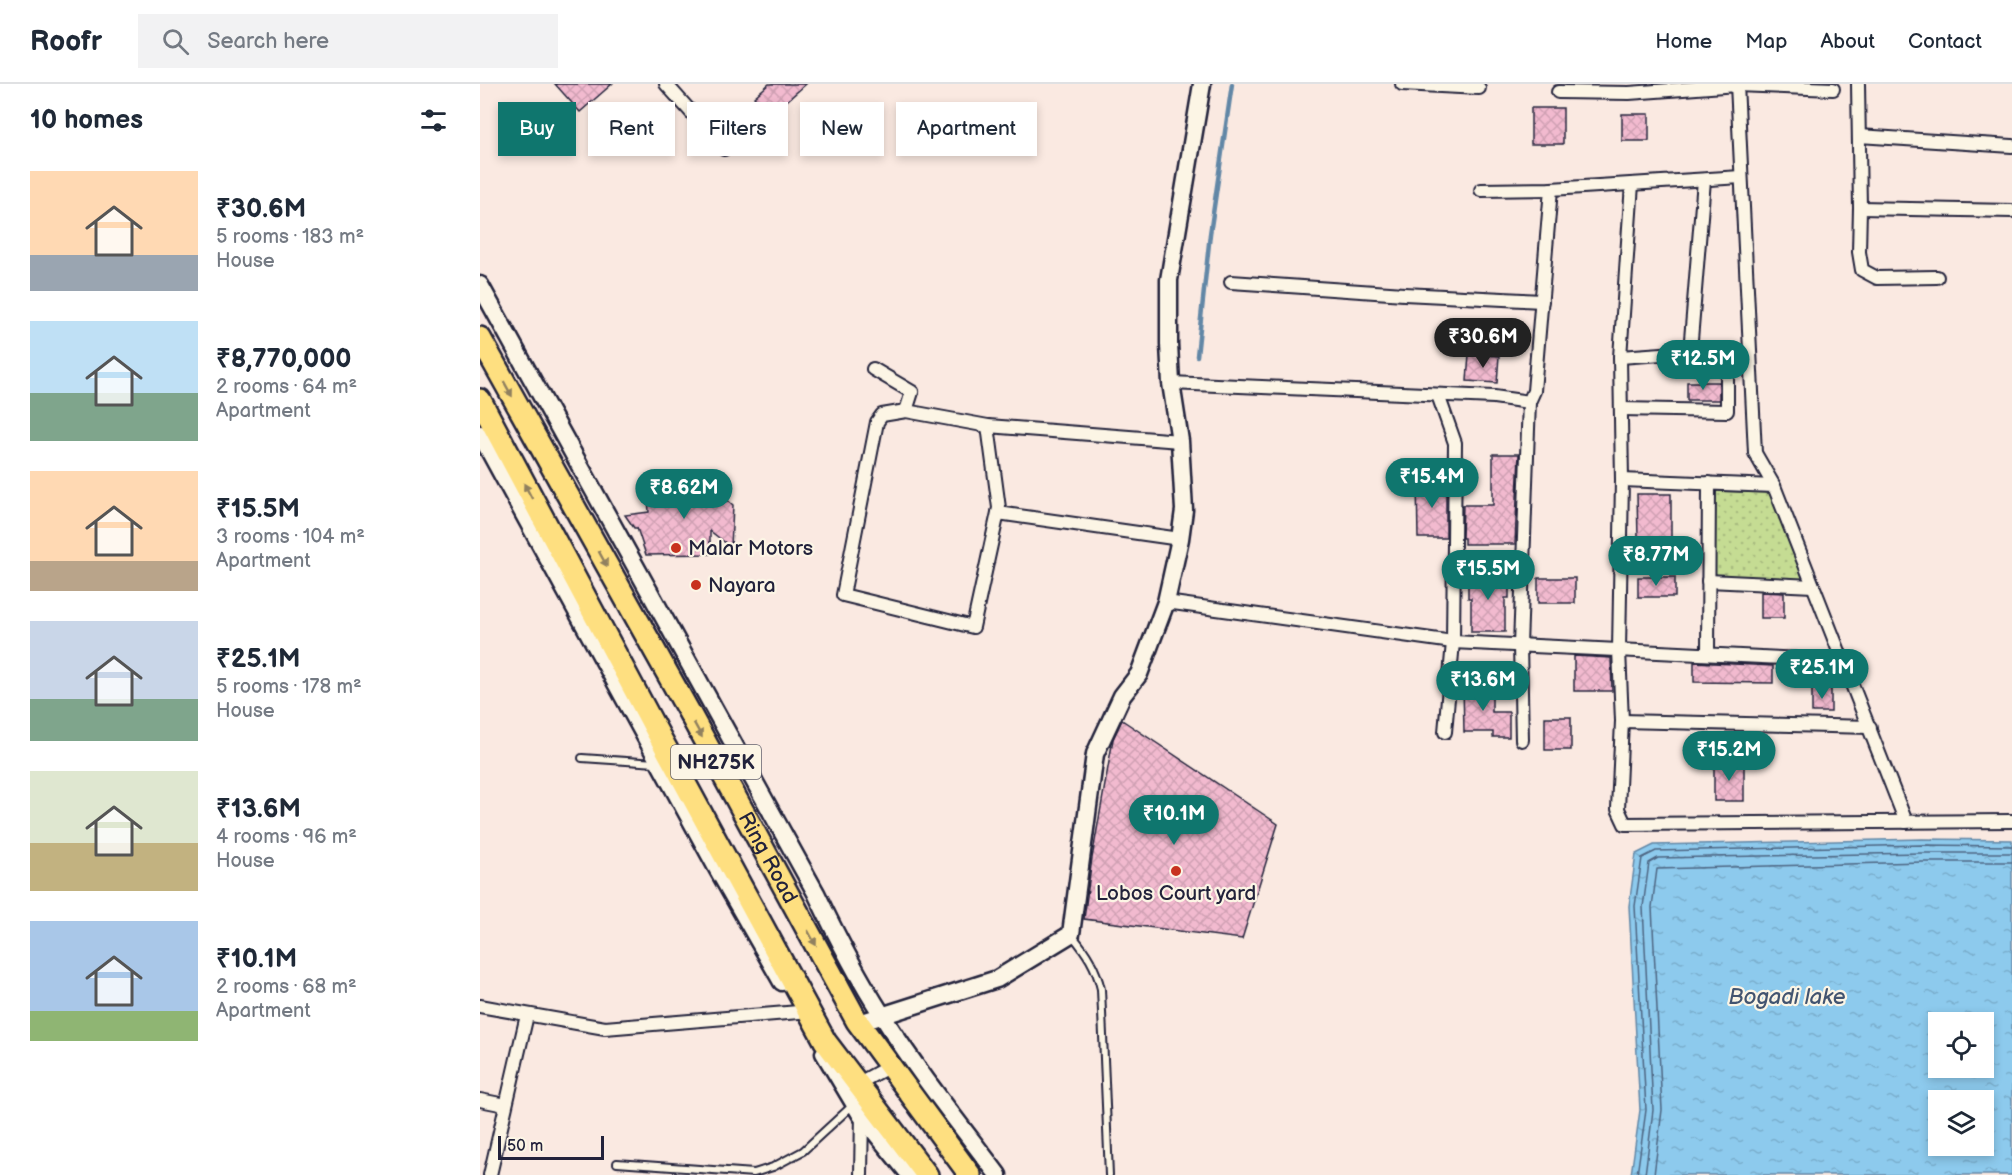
<!DOCTYPE html>
<meta charset="utf-8">
<style>
body{margin:0;font-family:"Balsamiq Sans",sans-serif;background:#f2f2f3;color:#1f2937;height:100vh;display:flex;flex-direction:column;font-size:22px;white-space:nowrap}
*{box-sizing:border-box;margin:0}
p{font-size:20px;color:#747a83}
.icon{flex:none;width:33px;height:33px;fill:none;stroke:currentColor;stroke-width:2;stroke-linecap:round;stroke-linejoin:round}
.map{position:relative;flex:1;overflow:hidden}
.side{display:flex;flex-direction:column;background:#fff;width:480px}
.side>*{flex:none}
.guide{position:absolute;left:18px;top:18px;width:570px;height:54px;display:flex;gap:12px}
.controls{position:absolute;left:1448px;top:928px;display:grid;gap:12px}
.controls a{display:grid;place-items:center;width:66px;height:66px;border-radius:0px;background:#fff;box-shadow:0 3px 9px #0003;font-size:30px}
.scale{position:absolute;left:18px;bottom:15px;width:106px;box-sizing:border-box;padding-left:6px;border:3px solid #22223b;border-top:0;font-size:16px;line-height:21px;white-space:nowrap;color:#22223b;-webkit-text-stroke:4px #fcf5e5;paint-order:stroke}
.price{position:absolute;translate:-50% -51px;padding:0 14px;border-radius:21px;background:#0f766e;color:#fff;font-size:20px;line-height:39px;filter:drop-shadow(0 2px 3px #0008)}
.price::after{content:'';position:absolute;left:50%;top:36px;width:18px;height:14px;margin-left:-9px;background:inherit;clip-path:polygon(0 0,100% 0,50% 100%)}
.price.active{background:#222;color:#fff}
ul{padding:0;list-style:none}
li{display:flex;align-items:center;gap:18px;height:150px;padding:0 30px}
li span{display:grid;place-items:center;flex:none;width:168px;height:120px;border-radius:0px;color:#555}
li>.icon{margin-inline-start:auto}
span .icon{width:72px;height:72px;fill:#fffc;stroke-width:1}
li b{font-size:26px}
h2{display:flex;justify-content:space-between;align-items:center;height:72px;padding:0 30px;font-size:26px}
.tag{padding:0 21px;border-radius:0px;background:#fff;box-shadow:0 3px 9px #0003;font-size:21px;line-height:54px}
.tag.active{background:#0f766e;color:#fff}
header{display:flex;align-items:center;gap:36px;box-sizing:border-box;height:84px;padding:0 30px;background:#fff;border-bottom:2px solid #e0e1e3}
header strong{font-size:28px}
nav{display:flex;gap:33px;margin-inline-start:auto;font-size:21px}
.search{width:420px;height:54px;background:#f2f2f3;display:flex;align-items:center;gap:15px;box-sizing:border-box;padding:0 21px;border-radius:0px;color:#747a83;font-size:22px}
main{display:flex;flex:1;min-height:0}
.map>svg:first-child{display:block}
</style>
<header>
<strong>Roofr</strong>
<div class="search"><svg class="icon" aria-label="search" viewBox="0 0 24 24"><circle cx="10" cy="10" r="6"/><path d="M15 15l6 6"/></svg>Search here</div>
<nav><a>Home</a><a>Map</a><a>About</a><a>Contact</a></nav>
</header>
<main>
<section class="side">
<h2>10 homes<svg class="icon" aria-label="filters" viewBox="0 0 24 24"><path d="M4 7h16M4 17h16"/><circle cx="9" cy="7" r="2"/><circle cx="15" cy="17" r="2"/></svg></h2>
<ul>
<li><span style="background:linear-gradient(#ffd9b3 70%,#9aa5b1 0)"><svg class="icon" aria-label="home" viewBox="0 0 24 24"><path d="M3 11l9-7 9 7M6 9v11h12V9"/></svg></span><div><b>₹30.6M</b><p>5 rooms · 183 m²</p><p>House</p></div></li>
<li><span style="background:linear-gradient(#bfe0f5 60%,#7fa58c 0)"><svg class="icon" aria-label="home" viewBox="0 0 24 24"><path d="M3 11l9-7 9 7M6 9v11h12V9"/></svg></span><div><b>₹8,770,000</b><p>2 rooms · 64 m²</p><p>Apartment</p></div></li>
<li><span style="background:linear-gradient(#ffd9b3 75%,#b9a48a 0)"><svg class="icon" aria-label="home" viewBox="0 0 24 24"><path d="M3 11l9-7 9 7M6 9v11h12V9"/></svg></span><div><b>₹15.5M</b><p>3 rooms · 104 m²</p><p>Apartment</p></div></li>
<li><span style="background:linear-gradient(#c9d6e8 65%,#7fa58c 0)"><svg class="icon" aria-label="home" viewBox="0 0 24 24"><path d="M3 11l9-7 9 7M6 9v11h12V9"/></svg></span><div><b>₹25.1M</b><p>5 rooms · 178 m²</p><p>House</p></div></li>
<li><span style="background:linear-gradient(#dfe7d0 60%,#c2b280 0)"><svg class="icon" aria-label="home" viewBox="0 0 24 24"><path d="M3 11l9-7 9 7M6 9v11h12V9"/></svg></span><div><b>₹13.6M</b><p>4 rooms · 96 m²</p><p>House</p></div></li>
<li><span style="background:linear-gradient(#a9c7e8 75%,#8fb573 0)"><svg class="icon" aria-label="home" viewBox="0 0 24 24"><path d="M3 11l9-7 9 7M6 9v11h12V9"/></svg></span><div><b>₹10.1M</b><p>2 rooms · 68 m²</p><p>Apartment</p></div></li>
</ul>
</section>
<div class="map">
<svg width="1532" height="1091" viewBox="0 0 1532 1091">
<defs>
<pattern id="grass-dots" width="8" height="8" patternUnits="userSpaceOnUse" patternTransform="scale(1.5)"><rect width="8" height="8" fill="#c5dc93"/><path d="M2 2h.1M6 6h.1" fill="none" stroke="#a9bc80" stroke-width="1.8" stroke-linecap="round"/></pattern>
<pattern id="water-ripples" width="26" height="14" patternUnits="userSpaceOnUse" patternTransform="scale(1.5)"><rect width="26" height="14" fill="#8dcaed"/><path d="M2 4q2-2 4 0t4 0M15 11q2-2 4 0t4 0" fill="none" stroke="#79adcc"/></pattern>
<pattern id="building-cross-hatch" width="8" height="8" patternUnits="userSpaceOnUse" patternTransform="scale(1.5)"><rect width="8" height="8" fill="#f2bacf"/><path d="M0 0l8 8M0 8l8-8" fill="none" stroke="#cfa0b3"/></pattern>
</defs>
<rect width="100%" height="100%" fill="#fae9e1"/>
<filter id="ink" filterUnits="userSpaceOnUse"><feTurbulence type="fractalNoise" baseFrequency=".0167" numOctaves="2"/><feDisplacementMap in="SourceGraphic" scale="12" xChannelSelector="R" yChannelSelector="G"/><feConvolveMatrix kernelMatrix="1 2 1 2 8 2 1 2 1" color-interpolation-filters="sRGB"/></filter>
<g filter="url(#ink)">
<path fill="url(#grass-dots)" stroke="#747f67" stroke-width="1.5" d="M 1233,407 L 1292,409 L 1328,496 L 1234,493 Z"/>
<path fill="url(#water-ripples)" stroke="#6287a6" stroke-width="1.5" fill-rule="evenodd" d="M 1442,755 L 1532,756 L 1532,1091 L 1151,1091 L 1160,1026 L 1149,822 L 1156,770 L 1174,761 ZM 1458,939 L 1503,939 L 1503,984 L 1458,984 ZM 1458,1017 L 1503,1017 L 1503,1062 L 1458,1062 Z"/>
<g fill="none" stroke-linecap="round" stroke-linejoin="round">
<g stroke="#4d6582" stroke-width="1.5">
<path d="M 1157,1091 L 1166,1026 L 1155,822 L 1162,774 L 1176,767 L 1442,761 L 1532,762"/>
<path d="M 1165,1091 L 1173,1026 L 1163,823 L 1169,779 L 1178,774 L 1442,769 L 1532,769"/>
<path d="M 1174,1091 L 1182,1026 L 1172,823 L 1177,785 L 1443,778 L 1532,778"/>
</g>
<path stroke="#6287a6" stroke-width="4.5" d="M 717,272 L 730,150 L 752,0"/>
</g>
<g fill="url(#building-cross-hatch)" stroke="#22223b" stroke-width="1.5">
<path d="M 75,0 L 132,0 L 100,28 Z"/>
<path d="M 289,0 L 326,0 L 291,31 L 274,13 Z"/>
<rect x="1051" y="24" width="32" height="36"/>
<rect x="1142" y="30" width="27" height="27"/>
<path d="M 989,270 L 1019,272 L 1017,299 L 987,297 Z"/>
<rect x="1207" y="298" width="32" height="18"/>
<path d="M 1013,370 L 1039,370 L 1035,460 L 984,460 L 984,454 L 982,454 L 983,421 L 1013,421 Z"/>
<path d="M 197,396 L 227,398 L 253,421 L 251,463 L 230,447 L 230,470 L 166,471 L 157,444 L 154,444 L 145,431 L 169,428 L 168,414 L 179,413 Z"/>
<path d="M 937,397 L 966,397 L 966,454 L 938,454 Z"/>
<path d="M 1157,410 L 1191,410 L 1191,454 L 1158,454 Z"/>
<path d="M 988,489 L 1029,489 L 1029,514 L 1025,514 L 1025,548 L 991,548 L 991,514 L 988,514 Z"/>
<rect x="1158" y="493" width="37" height="20"/>
<rect x="1058" y="494" width="37" height="25"/>
<path d="M 1281,508 L 1304,509 L 1304,534 L 1281,534 Z"/>
<path d="M 1094,572 L 1131,574 L 1132,607 L 1094,607 Z"/>
<path d="M 1214,578 L 1293,582 L 1293,599 L 1214,598 Z"/>
<path d="M 983,600 L 1012,600 L 1012,628 L 1029,628 L 1029,653 L 1013,653 L 1013,648 L 984,648 Z"/>
<rect x="1332" y="604" width="19" height="24"/>
<rect x="1065" y="633" width="26" height="33"/>
<path d="M 642,636 L 798,740 L 762,855 L 604,835 L 612,774 L 633,655 Z"/>
<rect x="1234" y="679" width="30" height="38"/>
</g>
<g fill="none" stroke-linecap="round" stroke-linejoin="round">
<defs>
<g id="lane">
<path d="M 102,674 L 176,679"/>
<path d="M 592,851 C 606,868 616,883 621,905 L 629,1091"/>
<path d="M 137,1079 L 274,1089 L 293,1083 L 323,1067 L 374,1020"/>
</g>
<g id="street">
<path d="M 186,0 L 244,65"/>
<path d="M 922,0 L 999,4"/>
<path d="M 1257,0 L 1275,369 L 1294,402"/>
<path d="M 1378,0 L 1380,124 L 1379,168 L 1382,186 L 1397,194 L 1457,193"/>
<path d="M 1078,8 L 1149,9 L 1257,1 L 1353,5"/>
<path d="M 1379,52 L 1532,62"/>
<path d="M 1152,100 L 1140,273 L 1142,396 L 1139,566 L 1142,637 L 1138,725 L 1145,740 L 1532,737"/>
<path d="M 1001,106 L 1071,105 L 1261,93"/>
<path d="M 1380,124 L 1532,127"/>
<path d="M 751,198 L 924,210 L 1062,217"/>
<path d="M 1140,273 L 1210,268 L 1224,96"/>
<path d="M 393,285 L 432,308 L 426,327 L 508,342 L 700,357"/>
<path d="M 691,299 L 1014,313 L 1049,318 L 1040,561 L 1042,656"/>
<path d="M 958,311 L 975,359 L 973,558 L 965,648"/>
<path d="M 1049,318 L 1054,307 L 1071,105"/>
<path d="M 1141,325 L 1247,327 L 1247,269"/>
<path d="M 426,327 L 402,331 L 397,338 L 363,511 L 493,543 L 519,424 L 508,342"/>
<path d="M 1142,396 L 1294,402 L 1426,738"/>
<path d="M 518,429 L 700,455"/>
<path d="M 1228,497 L 1333,502"/>
<path d="M 686,518 L 973,558 L 1362,577"/>
<path d="M 1228,570 L 1229,399"/>
<path d="M 1142,637 L 1390,643"/>
<path d="M 0,922 L 125,944 L 319,928"/>
<path d="M 377,1000 L 410,982"/>
<path d="M 0,1016 L 25,1021"/>
<path d="M 10,1091 L 47,931"/>
<path d="M 381,1091 L 382,1028"/>
</g>
<g id="secondary">
<path d="M 0,201 L 336,809 C 356,851 377,892 402,931 C 437,987 478,1038 518,1091"/>
<path d="M 0,350 L 238,786 L 302,898"/>
<path d="M 379,939 L 517,895 L 591,850 L 615,670 L 642,612 L 659,590 L 686,518 L 700,455 L 704,426 L 700,357 L 691,299 L 689,260 L 689,196 L 722,0"/>
<path d="M 344,969 L 381,1031 L 430,1091"/>
</g>
<g id="highway">
<path id="s1" d="M 0,254 L 209,628 L 377,937 L 490,1091"/>
<path d="M 0,316 L 176,646 L 345,957 L 447,1091"/>
</g>
</defs>
<use href="#lane" stroke="#22223b" stroke-width="10"/>
<use href="#street" stroke="#22223b" stroke-width="16"/>
<use href="#secondary" stroke="#22223b" stroke-width="21"/>
<use href="#highway" stroke="#22223b" stroke-width="26"/>
<use href="#lane" stroke="#fcf5e5" stroke-width="6"/>
<use href="#street" stroke="#fcf5e5" stroke-width="12"/>
<use href="#secondary" stroke="#fcf5e5" stroke-width="16"/>
<use href="#highway" stroke="#fedf80" stroke-width="21"/>
</g>
<defs><path id="oneway-solid" d="M-6-.8H1V-3.2L6.5 0L1 3.2V.8H-6Z" transform="scale(1.5)"/></defs>
<g fill="#90805e">
<use href="#oneway-solid" transform="translate(28 305) rotate(61)"/>
<use href="#oneway-solid" transform="translate(48 407) rotate(-118)"/>
<use href="#oneway-solid" transform="translate(123 475) rotate(61)"/>
<use href="#oneway-solid" transform="translate(218 646) rotate(61)"/>
<use href="#oneway-solid" transform="translate(332 854) rotate(61)"/>
</g>
</g>
<g fill="#c8321e" stroke="#fcf5e5" stroke-width="2">
<circle cx="196" cy="464" r="6"/>
<circle cx="216" cy="501" r="6"/>
<circle cx="696" cy="787" r="6"/>
</g>
<g text-anchor="middle" stroke-width="4.5" stroke-linejoin="round" paint-order="stroke">
<rect fill="#fcf5e5" stroke="#63616e" stroke-width="1.5" x="191" y="661" width="90" height="34" rx="4.5"/>
<g font-size="20" font-weight="bold" fill="#22223b">
<text x="236" y="685">NH275K</text>
</g>
<g font-size="21" fill="#22223b" stroke="#fcf5e5" text-anchor="start">
<text x="208" y="471">Malar Motors</text>
<text x="228" y="508">Nayara</text>
<text x="696" y="816" text-anchor="middle">Lobos Court yard</text>
</g>
<g font-size="21" fill="#22223b" stroke="#fcf5e5">
<text dy="7" stroke="none"><textPath href="#s1" startOffset="594">Ring Road</textPath></text>
</g>
<g font-size="22" font-style="italic" fill="#425470" stroke="#fcf5e5">
<text x="1307" y="920">Bogadi lake</text>
</g>
</g>
</svg>
<div class="controls">
<a><svg class="icon" aria-label="locate" viewBox="0 0 24 24"><circle cx="12" cy="12" r="6"/><path d="M12 2v4M12 18v4M2 12h4M18 12h4"/></svg></a>
<a><svg class="icon" aria-label="layers" viewBox="0 0 24 24"><path d="M12 4l9 5-9 5-9-5zM3 14l9 5 9-5"/></svg></a>
</div>
<div class="scale">50 m</div>
<b class="price active" style="left:1003px;top:285px">₹30.6M</b>
<b class="price" style="left:1223px;top:307px">₹12.5M</b>
<b class="price" style="left:952px;top:425px">₹15.4M</b>
<b class="price" style="left:204px;top:436px">₹8.62M</b>
<b class="price" style="left:1176px;top:503px">₹8.77M</b>
<b class="price" style="left:1008px;top:517px">₹15.5M</b>
<b class="price" style="left:1342px;top:616px">₹25.1M</b>
<b class="price" style="left:1003px;top:628px">₹13.6M</b>
<b class="price" style="left:1249px;top:698px">₹15.2M</b>
<b class="price" style="left:694px;top:762px">₹10.1M</b>
<div class="guide">
<a class="tag active">Buy</a>
<a class="tag">Rent</a>
<a class="tag">Filters</a>
<a class="tag">New</a>
<a class="tag">Apartment</a>
</div>
</div>
</main>
